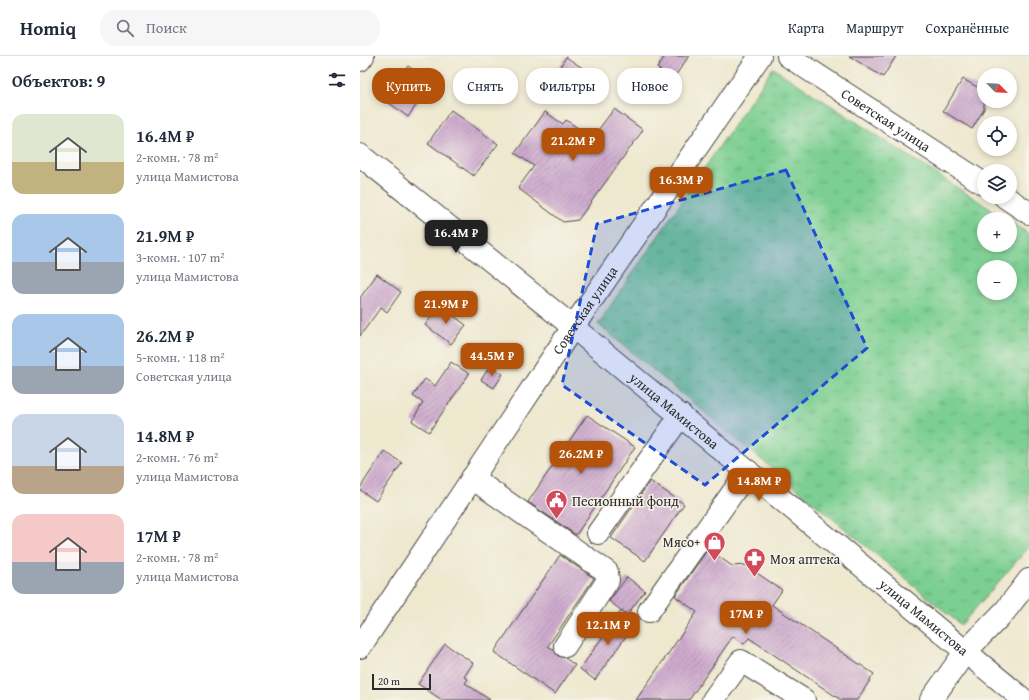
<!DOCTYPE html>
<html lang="ru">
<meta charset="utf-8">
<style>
body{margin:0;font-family:"Gentium Book Plus",serif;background:#f6f6f7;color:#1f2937;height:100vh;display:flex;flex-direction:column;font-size:15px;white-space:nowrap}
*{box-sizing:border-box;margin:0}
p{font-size:13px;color:#747a83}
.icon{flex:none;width:22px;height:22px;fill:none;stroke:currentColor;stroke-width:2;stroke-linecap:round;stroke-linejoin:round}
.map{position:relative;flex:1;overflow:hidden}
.details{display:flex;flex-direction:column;background:#fff;width:360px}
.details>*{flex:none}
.hud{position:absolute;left:12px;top:12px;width:380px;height:36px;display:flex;gap:8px}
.needle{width:26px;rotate:114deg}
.controls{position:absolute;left:617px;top:12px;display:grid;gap:8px}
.controls a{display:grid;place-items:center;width:40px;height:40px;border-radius:50%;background:#fff;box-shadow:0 2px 6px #0003;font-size:20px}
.scale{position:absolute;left:12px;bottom:10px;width:59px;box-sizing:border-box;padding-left:4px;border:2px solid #2b2b2b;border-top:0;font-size:11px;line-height:14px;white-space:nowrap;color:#2b2b2b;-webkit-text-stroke:3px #f7f3e8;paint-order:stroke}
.price{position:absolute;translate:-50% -34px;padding:0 9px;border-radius:8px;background:#b45309;color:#fff;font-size:13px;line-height:26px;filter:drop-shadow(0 1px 2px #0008)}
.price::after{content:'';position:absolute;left:50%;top:24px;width:12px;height:9px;margin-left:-6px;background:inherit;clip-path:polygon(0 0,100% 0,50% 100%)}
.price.on{background:#222;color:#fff}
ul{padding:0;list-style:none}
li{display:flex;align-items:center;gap:12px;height:100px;padding:0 12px}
li span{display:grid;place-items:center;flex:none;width:112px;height:80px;border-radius:12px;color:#555}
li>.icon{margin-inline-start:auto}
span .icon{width:48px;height:48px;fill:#fffc;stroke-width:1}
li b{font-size:17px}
h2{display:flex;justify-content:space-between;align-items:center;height:48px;padding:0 12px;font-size:17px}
.pill{padding:0 14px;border-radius:16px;background:#fff;box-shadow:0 2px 6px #0003;font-size:14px;line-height:36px}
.pill.on{background:#b45309;color:#fff}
header{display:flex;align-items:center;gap:24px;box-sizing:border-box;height:56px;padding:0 20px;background:#fff;border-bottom:1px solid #e0e1e3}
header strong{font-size:19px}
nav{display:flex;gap:22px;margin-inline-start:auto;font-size:14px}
.search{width:280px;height:36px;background:#f6f6f7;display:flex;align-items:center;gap:10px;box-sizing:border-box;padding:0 14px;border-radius:16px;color:#747a83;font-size:15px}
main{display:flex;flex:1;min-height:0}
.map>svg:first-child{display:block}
</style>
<header>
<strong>Homiq</strong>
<div class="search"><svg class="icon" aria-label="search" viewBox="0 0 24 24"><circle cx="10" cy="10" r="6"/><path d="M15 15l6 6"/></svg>Поиск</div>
<nav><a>Карта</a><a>Маршрут</a><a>Сохранённые</a></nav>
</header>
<main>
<section class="details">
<h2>Объектов: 9<svg class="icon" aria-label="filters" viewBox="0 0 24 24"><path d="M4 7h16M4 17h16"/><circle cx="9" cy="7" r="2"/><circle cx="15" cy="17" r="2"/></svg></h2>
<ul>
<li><span style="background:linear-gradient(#dfe7d0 60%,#c2b280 0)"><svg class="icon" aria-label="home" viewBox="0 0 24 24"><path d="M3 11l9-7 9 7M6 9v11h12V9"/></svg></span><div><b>16.4M ₽</b><p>2-комн. · 78 m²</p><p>улица Мамистова</p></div></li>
<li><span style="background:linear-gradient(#a9c7e8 60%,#9aa5b1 0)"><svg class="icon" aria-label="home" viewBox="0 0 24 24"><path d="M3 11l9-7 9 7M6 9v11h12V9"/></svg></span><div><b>21.9M ₽</b><p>3-комн. · 107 m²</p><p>улица Мамистова</p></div></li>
<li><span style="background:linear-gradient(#a9c7e8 65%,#9aa5b1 0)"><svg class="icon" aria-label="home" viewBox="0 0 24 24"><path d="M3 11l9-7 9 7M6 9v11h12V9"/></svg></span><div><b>26.2M ₽</b><p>5-комн. · 118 m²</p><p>Советская улица</p></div></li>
<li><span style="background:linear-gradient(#c9d6e8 65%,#b9a48a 0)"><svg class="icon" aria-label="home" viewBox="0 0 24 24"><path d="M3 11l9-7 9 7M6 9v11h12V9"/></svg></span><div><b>14.8M ₽</b><p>2-комн. · 76 m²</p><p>улица Мамистова</p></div></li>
<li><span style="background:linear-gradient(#f6c9c9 60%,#9aa5b1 0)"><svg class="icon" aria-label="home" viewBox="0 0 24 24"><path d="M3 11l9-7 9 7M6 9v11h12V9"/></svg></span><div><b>17M ₽</b><p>2-комн. · 78 m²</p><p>улица Мамистова</p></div></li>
</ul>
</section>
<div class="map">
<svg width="669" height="644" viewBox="0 0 669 644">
<defs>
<pattern id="grass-tufts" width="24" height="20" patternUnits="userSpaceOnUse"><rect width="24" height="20" fill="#7ccf92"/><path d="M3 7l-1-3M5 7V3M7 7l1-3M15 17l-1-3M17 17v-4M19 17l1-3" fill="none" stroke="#66a877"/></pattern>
<pattern id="building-hatch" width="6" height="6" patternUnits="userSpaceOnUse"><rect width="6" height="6" fill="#ceaace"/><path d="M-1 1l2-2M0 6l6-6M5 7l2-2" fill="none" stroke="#a78ba7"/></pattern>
</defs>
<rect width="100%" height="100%" fill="#f7f3e8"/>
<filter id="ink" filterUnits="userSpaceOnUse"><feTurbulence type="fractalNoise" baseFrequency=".025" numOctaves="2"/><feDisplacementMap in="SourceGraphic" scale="8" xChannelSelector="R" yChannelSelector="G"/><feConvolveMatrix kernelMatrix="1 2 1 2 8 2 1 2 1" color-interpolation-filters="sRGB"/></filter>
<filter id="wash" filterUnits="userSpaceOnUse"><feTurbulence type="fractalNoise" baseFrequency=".012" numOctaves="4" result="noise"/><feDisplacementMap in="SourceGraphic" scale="16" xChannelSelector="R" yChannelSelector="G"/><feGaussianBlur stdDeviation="0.9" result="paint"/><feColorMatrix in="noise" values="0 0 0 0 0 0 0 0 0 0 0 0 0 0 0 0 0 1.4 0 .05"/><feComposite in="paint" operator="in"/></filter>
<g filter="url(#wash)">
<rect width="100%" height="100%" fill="#eee8cf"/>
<path fill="url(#grass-tufts)" stroke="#547d5e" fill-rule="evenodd" d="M 413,12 L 646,163 L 624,163 L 624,189 L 650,189 L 650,165 L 669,178 L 669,491 L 601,569 L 238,268 ZM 624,211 L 650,211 L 650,237 L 624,237 Z"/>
<g id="blocks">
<g fill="url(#building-hatch)">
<path d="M 305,0 L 329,0 L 313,23 L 297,12 Z"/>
<path d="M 489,0 L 536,0 L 523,21 Z"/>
<path d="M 206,1 L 230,17 L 219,34 L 195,19 Z"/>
<path d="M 48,10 L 62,20 L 51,35 L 61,42 L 48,61 L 24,43 Z"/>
<path d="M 603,23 L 624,35 L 624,53 L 612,73 L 583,55 Z"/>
<path d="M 254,53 L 283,74 L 218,164 L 203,166 L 158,132 L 174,110 L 155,97 L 185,56 L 203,68 L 206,64 L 232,82 Z"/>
<path d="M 91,54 L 138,88 L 114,120 L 68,87 Z"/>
<path d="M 17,218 L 41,236 L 27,256 L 21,251 L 0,280 L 0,242 Z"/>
<path d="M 80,250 L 106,269 L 91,288 L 65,269 Z"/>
<path d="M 91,306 L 109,318 L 69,376 L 52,365 L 63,347 L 53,340 L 65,323 L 75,330 Z"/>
<path d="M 130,310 L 143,318 L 134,332 L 121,324 Z"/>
<path d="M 227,359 L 275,391 L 216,479 L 168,446 Z"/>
<path d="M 24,395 L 42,407 L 16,445 L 0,434 L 0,432 Z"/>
<path d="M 290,425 L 324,448 L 285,505 L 251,482 Z"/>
<path d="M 348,493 L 372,510 L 385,509 L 422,534 L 412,549 L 514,618 L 497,644 L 481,644 L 389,582 L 384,588 L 373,580 L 329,644 L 276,644 L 337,556 L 315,540 Z"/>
<path d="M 200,499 L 234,522 L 188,590 L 194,594 L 198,600 L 205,602 L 215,609 L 195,638 L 134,596 Z"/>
<path d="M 267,521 L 285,535 L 267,559 L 249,545 Z"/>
<path d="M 261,555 L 276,566 L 235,624 L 220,613 Z"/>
<path d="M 85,588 L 113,607 L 104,621 L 108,623 L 105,627 L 130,644 L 82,644 L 58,628 Z"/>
</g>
</g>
</g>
<g filter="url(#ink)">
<use href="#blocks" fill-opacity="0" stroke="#484744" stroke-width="1"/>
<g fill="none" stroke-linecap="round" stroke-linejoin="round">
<defs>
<g id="minor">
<path id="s1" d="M 428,0 L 624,128"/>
<path d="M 0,4 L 3,0"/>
<path id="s2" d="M 0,99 L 213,271 L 664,644"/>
<path d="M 645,141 L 669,157"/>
<path d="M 112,422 L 247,516 L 248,524 L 205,590"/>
<path d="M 238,477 L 321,359"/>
<path d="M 289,555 L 388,415"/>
<path id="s3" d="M 0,591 L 213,271 L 400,0"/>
<path d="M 353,644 L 381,605 L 444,644"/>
<path d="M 571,644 L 606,595 L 645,555 L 669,524"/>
</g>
</defs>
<use href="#minor" stroke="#484744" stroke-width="24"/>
<use href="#minor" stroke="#fff" stroke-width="22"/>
</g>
</g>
<path fill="#1d4ed8" fill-opacity="0.2" stroke="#1d4ed8" stroke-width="3" stroke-dasharray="8 5" stroke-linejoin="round" d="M 426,114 L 507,292 L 345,429 L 202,329 L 237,168 Z"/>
<defs>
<symbol id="civic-pin" viewBox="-11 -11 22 30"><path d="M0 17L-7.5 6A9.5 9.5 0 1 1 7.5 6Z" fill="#d1495b" stroke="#f7f3e8"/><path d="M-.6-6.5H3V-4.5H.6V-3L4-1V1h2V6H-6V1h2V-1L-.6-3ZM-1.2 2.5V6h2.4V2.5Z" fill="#fff"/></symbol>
<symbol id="shop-pin" viewBox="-11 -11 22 30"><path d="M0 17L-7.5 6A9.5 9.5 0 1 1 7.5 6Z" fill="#d1495b" stroke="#f7f3e8"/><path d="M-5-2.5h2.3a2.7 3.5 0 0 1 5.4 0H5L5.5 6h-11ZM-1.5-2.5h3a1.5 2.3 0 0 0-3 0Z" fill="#fff"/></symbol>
<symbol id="pharmacy-pin" viewBox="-11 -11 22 30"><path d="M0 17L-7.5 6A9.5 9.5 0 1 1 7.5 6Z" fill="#d1495b" stroke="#f7f3e8"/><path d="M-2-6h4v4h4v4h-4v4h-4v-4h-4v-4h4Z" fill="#fff"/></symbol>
</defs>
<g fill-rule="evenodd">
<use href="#civic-pin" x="184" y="432" width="25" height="34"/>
<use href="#shop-pin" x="342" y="474" width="25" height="34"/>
<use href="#pharmacy-pin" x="382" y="490" width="25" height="34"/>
</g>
<g text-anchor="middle" stroke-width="3" stroke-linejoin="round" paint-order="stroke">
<g font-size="14" fill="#2b2b2b" stroke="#f7f3e8">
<text dy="5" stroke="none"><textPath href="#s1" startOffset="117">Советская улица</textPath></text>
<text dy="5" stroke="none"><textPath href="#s3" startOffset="405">Советская улица</textPath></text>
<text dy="5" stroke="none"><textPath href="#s2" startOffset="405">улица Мамистова</textPath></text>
<text dy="5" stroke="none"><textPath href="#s2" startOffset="729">улица Мамистова</textPath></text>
</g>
<g font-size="14" fill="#2b2b2b" stroke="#f7f3e8" text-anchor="start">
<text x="212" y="450">Песионный фонд</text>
<text x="340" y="491" text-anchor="end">Мясо+</text>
<text x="410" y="508">Моя аптека</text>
</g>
</g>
</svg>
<div class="controls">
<a><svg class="needle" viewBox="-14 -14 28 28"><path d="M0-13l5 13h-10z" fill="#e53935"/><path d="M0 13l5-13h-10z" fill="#747a83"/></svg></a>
<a><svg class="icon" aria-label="locate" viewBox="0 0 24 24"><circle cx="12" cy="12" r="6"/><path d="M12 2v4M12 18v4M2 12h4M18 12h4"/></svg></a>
<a><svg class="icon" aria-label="layers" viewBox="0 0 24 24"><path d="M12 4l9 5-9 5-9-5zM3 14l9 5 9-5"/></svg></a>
<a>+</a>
<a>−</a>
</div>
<div class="scale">20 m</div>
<b class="price" style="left:213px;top:106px">21.2M ₽</b>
<b class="price" style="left:321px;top:145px">16.3M ₽</b>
<b class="price on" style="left:96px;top:198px">16.4M ₽</b>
<b class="price" style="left:86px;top:269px">21.9M ₽</b>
<b class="price" style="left:132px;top:321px">44.5M ₽</b>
<b class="price" style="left:221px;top:419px">26.2M ₽</b>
<b class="price" style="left:399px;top:446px">14.8M ₽</b>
<b class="price" style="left:386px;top:579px">17M ₽</b>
<b class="price" style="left:248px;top:590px">12.1M ₽</b>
<div class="hud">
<a class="pill on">Купить</a>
<a class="pill">Снять</a>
<a class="pill">Фильтры</a>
<a class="pill">Новое</a>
</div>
</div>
</main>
